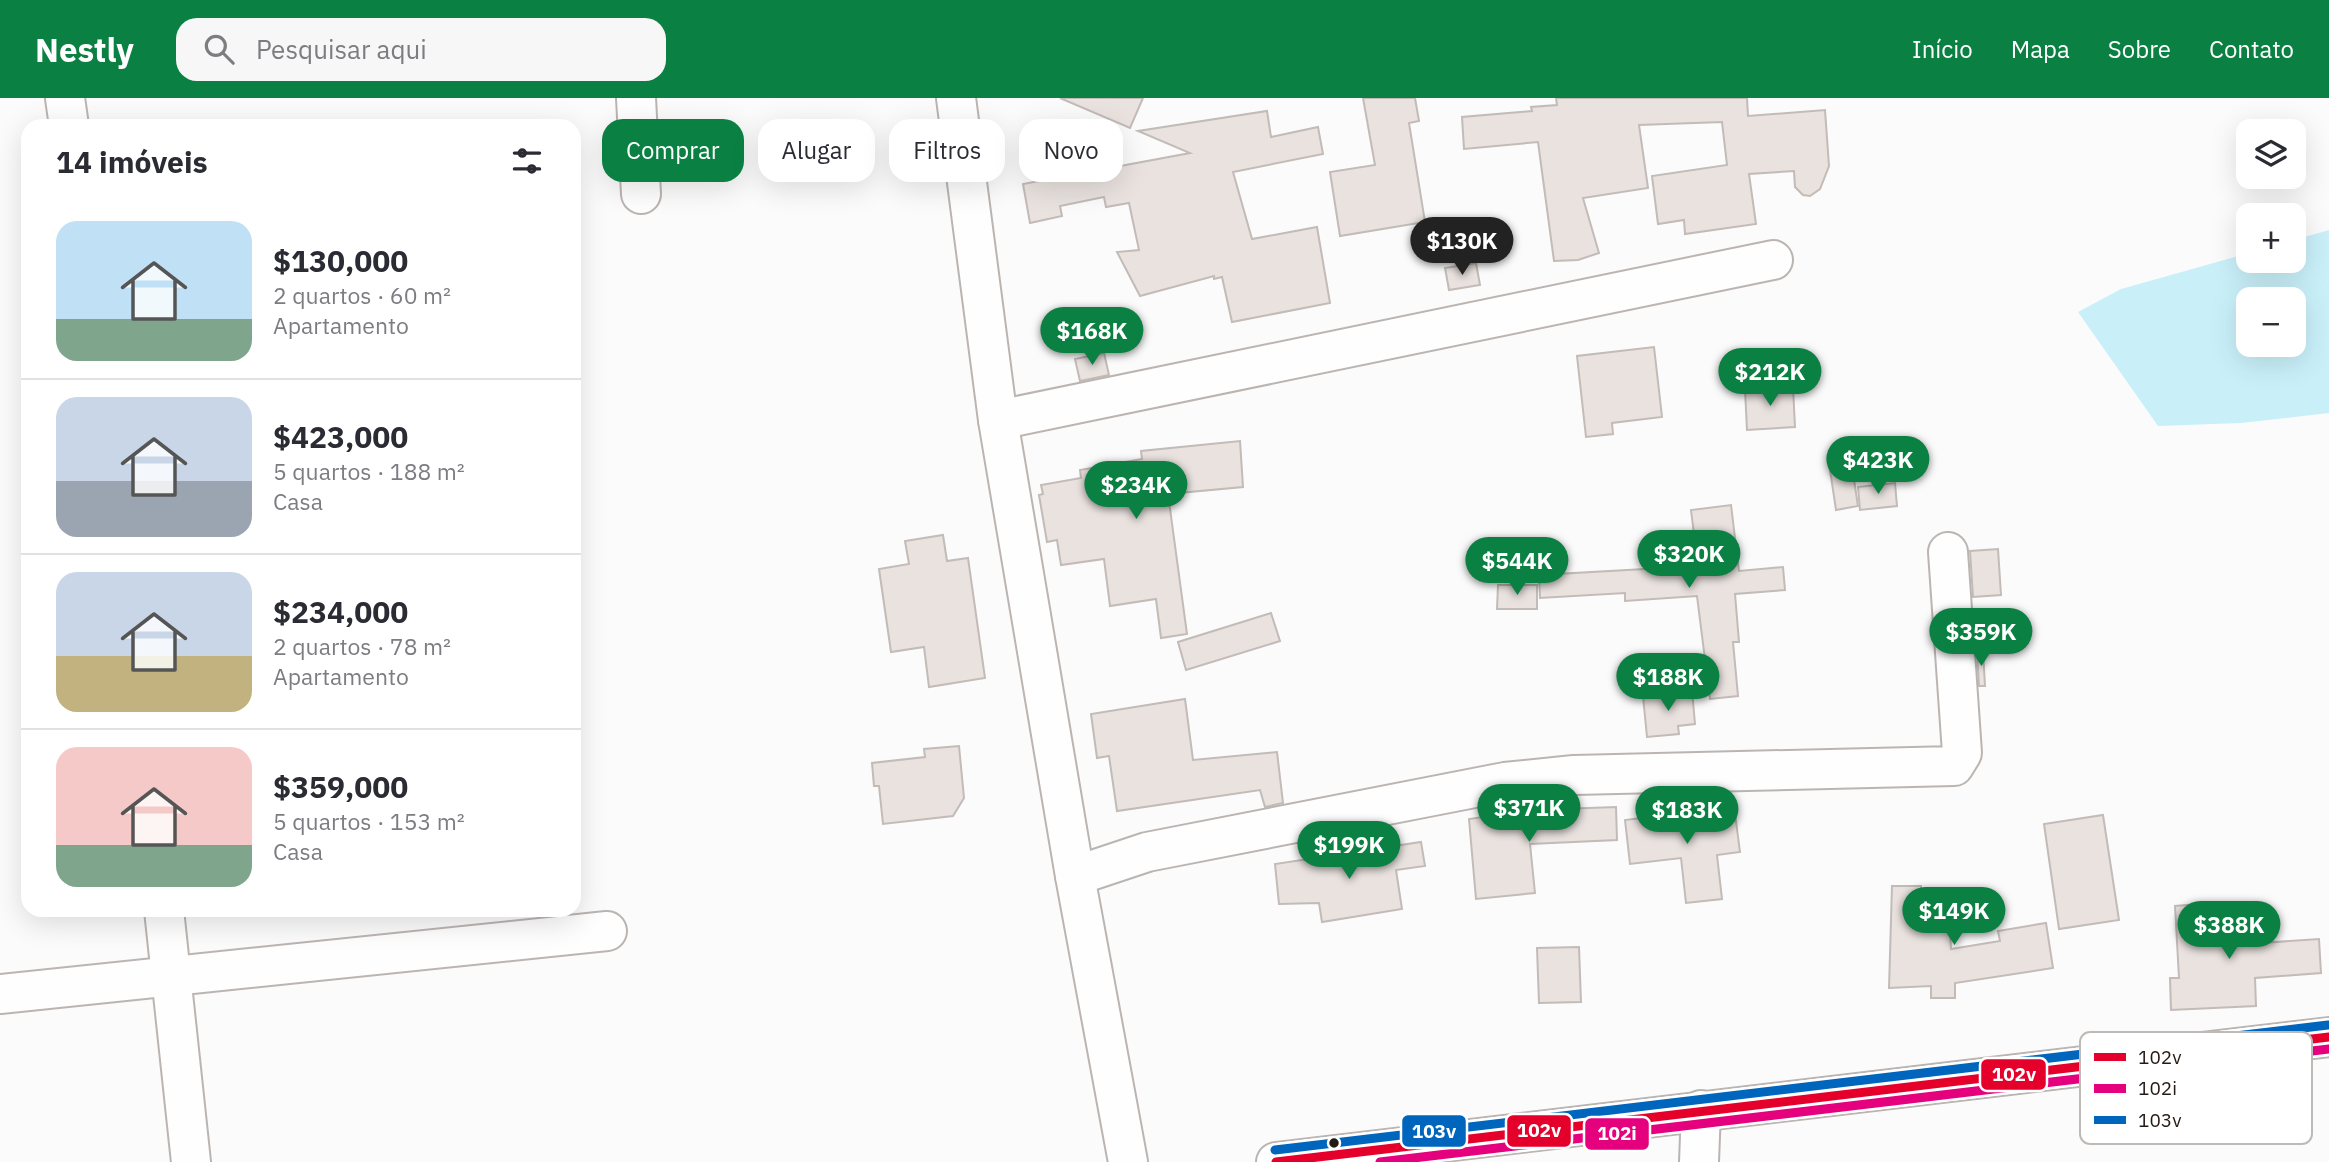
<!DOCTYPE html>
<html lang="pt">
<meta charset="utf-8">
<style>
body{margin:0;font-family:"IBM Plex Sans",sans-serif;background:#f7f7f7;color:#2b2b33;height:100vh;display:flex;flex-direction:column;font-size:26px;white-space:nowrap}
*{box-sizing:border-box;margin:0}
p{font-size:23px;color:#7c7c81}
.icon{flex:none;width:38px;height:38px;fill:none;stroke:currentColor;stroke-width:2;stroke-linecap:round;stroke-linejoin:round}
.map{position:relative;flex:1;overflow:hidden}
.sheet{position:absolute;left:21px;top:21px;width:560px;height:798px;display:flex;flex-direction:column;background:#fff;border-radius:21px;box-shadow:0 7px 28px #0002}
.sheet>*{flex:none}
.banner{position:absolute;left:602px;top:21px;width:665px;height:63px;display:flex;gap:14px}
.buttons{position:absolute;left:2236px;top:21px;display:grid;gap:14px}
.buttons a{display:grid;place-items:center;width:70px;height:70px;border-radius:14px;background:#fff;box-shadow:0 7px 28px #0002;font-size:35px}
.price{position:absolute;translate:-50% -60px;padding:0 16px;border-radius:24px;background:#0b8043;color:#fff;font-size:23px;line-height:46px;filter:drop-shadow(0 2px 4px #0008)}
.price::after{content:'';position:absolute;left:50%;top:42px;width:21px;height:16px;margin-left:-10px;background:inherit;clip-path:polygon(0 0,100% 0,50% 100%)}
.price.active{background:#222;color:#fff}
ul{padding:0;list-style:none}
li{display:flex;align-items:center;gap:21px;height:175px;padding:0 35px}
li+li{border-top:2px solid #e1e1e2}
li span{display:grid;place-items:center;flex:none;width:196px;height:140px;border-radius:21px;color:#555}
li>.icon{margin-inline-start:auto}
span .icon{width:84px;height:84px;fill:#fffc;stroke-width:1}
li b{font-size:30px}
h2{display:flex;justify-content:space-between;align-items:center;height:84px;padding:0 35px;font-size:30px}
.tag{padding:0 24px;border-radius:21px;background:#fff;box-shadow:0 7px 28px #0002;font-size:24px;line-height:63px}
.tag.active{background:#0b8043;color:#fff}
header{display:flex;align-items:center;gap:42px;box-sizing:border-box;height:98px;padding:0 35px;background:#0b8043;color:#fff}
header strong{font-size:33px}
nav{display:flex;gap:38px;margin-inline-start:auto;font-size:24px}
.search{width:490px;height:63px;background:#f7f7f7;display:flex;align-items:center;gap:18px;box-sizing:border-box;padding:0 24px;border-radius:21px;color:#7c7c81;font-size:26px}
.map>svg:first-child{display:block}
</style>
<header>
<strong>Nestly</strong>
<div class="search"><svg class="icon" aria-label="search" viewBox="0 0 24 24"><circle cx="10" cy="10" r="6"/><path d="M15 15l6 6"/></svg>Pesquisar aqui</div>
<nav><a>Início</a><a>Mapa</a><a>Sobre</a><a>Contato</a></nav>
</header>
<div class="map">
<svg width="2329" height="1064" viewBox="0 0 2329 1064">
<rect width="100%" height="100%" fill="#fbfbfb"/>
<path fill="#c9f0f9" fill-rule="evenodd" d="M 2329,132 L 2329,315 L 2241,325 L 2158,328 L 2078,214 L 2121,191 L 2249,155 L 2249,163 L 2294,163 L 2294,142 ZM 2249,201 L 2294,201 L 2294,247 L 2249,247 Z"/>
<g fill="#e9e2df" stroke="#c2bbb8" stroke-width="2">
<path d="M 1060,0 L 1143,0 L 1130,30 Z"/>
<path d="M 1363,0 L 1415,0 L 1419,23 L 1409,25 L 1425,124 L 1340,138 L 1330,74 L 1375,67 Z"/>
<path d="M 1556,0 L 1747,0 L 1748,18 L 1825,12 L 1829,68 L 1820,91 L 1810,98 L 1803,97 L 1795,89 L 1794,73 L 1749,76 L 1756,126 L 1685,136 L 1684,122 L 1658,126 L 1652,78 L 1727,67 L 1722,24 L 1639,27 L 1648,90 L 1583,100 L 1599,155 L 1578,162 L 1554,163 L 1538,44 L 1464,51 L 1462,19 L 1532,13 L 1531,9 L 1557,7 Z"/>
<path d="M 1267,13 L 1271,39 L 1318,29 L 1323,56 L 1233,74 L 1252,141 L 1317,129 L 1330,205 L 1232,224 L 1222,179 L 1214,181 L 1214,178 L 1140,198 L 1117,154 L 1139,152 L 1129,105 L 1106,109 L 1104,99 L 1060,108 L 1062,118 L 1030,125 L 1023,86 L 1190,55 L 1138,33 Z"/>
<path d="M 1476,165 L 1480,187 L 1449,192 L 1445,170 Z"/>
<path d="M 1654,249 L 1662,319 L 1612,325 L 1613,336 L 1586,339 L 1577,258 Z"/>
<path d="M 1104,255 L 1109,277 L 1080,283 L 1075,261 Z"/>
<path d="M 1793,289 L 1795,329 L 1747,332 L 1745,292 Z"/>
<path d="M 1240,343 L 1243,389 L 1168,396 L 1187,536 L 1161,540 L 1156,501 L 1110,508 L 1104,461 L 1061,467 L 1057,442 L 1047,444 L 1039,397 L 1043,396 L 1041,387 L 1081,380 L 1080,372 L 1142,361 L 1141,353 Z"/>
<path d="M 1851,362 L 1858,408 L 1836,412 L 1829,365 Z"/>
<path d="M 1895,385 L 1897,408 L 1860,412 L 1858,389 Z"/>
<path d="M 1731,407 L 1739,473 L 1783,469 L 1785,492 L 1735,496 L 1739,544 L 1733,544 L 1738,598 L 1710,601 L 1697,498 L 1625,503 L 1625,495 L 1540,500 L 1539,477 L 1698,468 L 1691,412 Z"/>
<path d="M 943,437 L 947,463 L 968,460 L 985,580 L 929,589 L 924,549 L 891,554 L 879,471 L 909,466 L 905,443 Z"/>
<path d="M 1998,451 L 2001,497 L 1973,499 L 1970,453 Z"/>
<path d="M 1498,487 L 1537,487 L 1537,511 L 1497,511 Z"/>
<path d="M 1271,515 L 1280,543 L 1186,572 L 1178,544 Z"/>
<path d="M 1977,553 L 1983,553 L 1985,588 L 1979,588 Z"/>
<path d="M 1692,592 L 1695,626 L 1678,628 L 1679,636 L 1647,639 L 1643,598 Z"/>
<path d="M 1185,601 L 1193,662 L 1277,654 L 1283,705 L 1265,709 L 1260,692 L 1117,713 L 1109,658 L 1097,660 L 1091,616 Z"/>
<path d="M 959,648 L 964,700 L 953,718 L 883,726 L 879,688 L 874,688 L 872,665 L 925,659 L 924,651 Z"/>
<path d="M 1734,708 L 1740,754 L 1717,757 L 1722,801 L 1686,805 L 1681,760 L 1630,766 L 1625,722 Z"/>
<path d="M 1616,709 L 1617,742 L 1530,746 L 1535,795 L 1476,801 L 1469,721 L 1531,712 Z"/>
<path d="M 2103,717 L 2119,822 L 2059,831 L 2044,726 Z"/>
<path d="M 1421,744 L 1425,768 L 1396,772 L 1402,811 L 1322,824 L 1319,805 L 1279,806 L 1275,766 Z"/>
<path d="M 1892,788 L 1921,788 L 1921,796 L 1948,796 L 1951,851 L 2000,843 L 1998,833 L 2046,825 L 2053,870 L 1955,885 L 1955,900 L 1931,900 L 1931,888 L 1889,890 Z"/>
<path d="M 2225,804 L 2227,840 L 2245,839 L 2246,846 L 2319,841 L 2321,875 L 2255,880 L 2256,908 L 2171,912 L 2170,880 L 2179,880 L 2175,808 Z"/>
<path d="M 1579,849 L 1581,904 L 1539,905 L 1537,850 Z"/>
</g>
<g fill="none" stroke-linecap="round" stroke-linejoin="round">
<defs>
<g id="minor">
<path d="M 65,0 L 69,28"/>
<path d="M 636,0 L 641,96"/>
<path d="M 956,0 L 998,322 L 1075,778 L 1128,1064"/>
<path d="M 998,322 L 1773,162"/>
<path d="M 1075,778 L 1147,754 L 1505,684 L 1574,677 L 1954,668 L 1962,655 L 1948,454"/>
<path d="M 164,812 L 191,1064"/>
<path d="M 0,896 L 607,833"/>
<path d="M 1699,1064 L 1701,1012"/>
</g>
<path id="major" d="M 1276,1064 L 2329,939"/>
</defs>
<use href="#minor" stroke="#bbb5b2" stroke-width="42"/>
<use href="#major" stroke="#bbb5b2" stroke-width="42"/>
<use href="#minor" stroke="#fefefe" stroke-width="38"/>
<use href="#major" stroke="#fefefe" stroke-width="38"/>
<defs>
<path id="bus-1" d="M 1276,1064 L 2329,939"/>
<path id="bus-2" d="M 1380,1064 L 2329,951"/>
<path id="bus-3" d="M 1275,1052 L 2328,927"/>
</defs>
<use href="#bus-1" stroke="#fff" stroke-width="14"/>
<use href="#bus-2" stroke="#fff" stroke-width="14"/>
<use href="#bus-3" stroke="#fff" stroke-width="14"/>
<use href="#bus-1" stroke="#e4002b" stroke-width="9"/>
<use href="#bus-2" stroke="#e5007d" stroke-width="9"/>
<use href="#bus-3" stroke="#0065bd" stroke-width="9"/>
</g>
<circle fill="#251913" stroke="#fff" stroke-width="2.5" cx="1334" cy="1045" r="6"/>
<rect x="2080" y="934" width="232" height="112" rx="10" fill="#fff" stroke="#bebab8" stroke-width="2"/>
<rect x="2094" y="955" width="32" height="8" fill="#e4002b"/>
<rect x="2094" y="986" width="32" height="9" fill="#e5007d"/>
<rect x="2094" y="1018" width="32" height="8" fill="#0065bd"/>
<g font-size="19" fill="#251913">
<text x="2138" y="966">102v</text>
<text x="2138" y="997">102i</text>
<text x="2138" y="1029">103v</text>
</g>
<g stroke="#fff" stroke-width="2.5">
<rect x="1980" y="960" width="67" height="33" rx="7" fill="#e4002b"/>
<rect x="1506" y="1016" width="66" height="34" rx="7" fill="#e4002b"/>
<rect x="1401" y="1016" width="66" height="34" rx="7" fill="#0065bd"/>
<rect x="1584" y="1019" width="66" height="34" rx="7" fill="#e5007d"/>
</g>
<g font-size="19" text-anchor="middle" font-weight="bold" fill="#fff">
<text x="2014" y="983">102v</text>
<text x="1539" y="1039">102v</text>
<text x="1434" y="1040">103v</text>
<text x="1617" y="1042">102i</text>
</g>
</svg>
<div class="buttons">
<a><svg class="icon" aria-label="layers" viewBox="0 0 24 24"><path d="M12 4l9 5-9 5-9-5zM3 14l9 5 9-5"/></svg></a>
<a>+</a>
<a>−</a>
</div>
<b class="price active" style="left:1462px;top:179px">$130K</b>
<b class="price" style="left:1092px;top:269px">$168K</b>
<b class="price" style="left:1770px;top:310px">$212K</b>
<b class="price" style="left:1878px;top:398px">$423K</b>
<b class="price" style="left:1136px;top:423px">$234K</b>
<b class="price" style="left:1689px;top:492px">$320K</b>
<b class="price" style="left:1517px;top:499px">$544K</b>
<b class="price" style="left:1981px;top:570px">$359K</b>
<b class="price" style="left:1668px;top:615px">$188K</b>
<b class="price" style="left:1529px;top:746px">$371K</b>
<b class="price" style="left:1687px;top:748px">$183K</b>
<b class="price" style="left:1349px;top:783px">$199K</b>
<b class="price" style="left:1954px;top:849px">$149K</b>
<b class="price" style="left:2229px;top:863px">$388K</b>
<div class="banner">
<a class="tag active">Comprar</a>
<a class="tag">Alugar</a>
<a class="tag">Filtros</a>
<a class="tag">Novo</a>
</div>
<section class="sheet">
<h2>14 imóveis<svg class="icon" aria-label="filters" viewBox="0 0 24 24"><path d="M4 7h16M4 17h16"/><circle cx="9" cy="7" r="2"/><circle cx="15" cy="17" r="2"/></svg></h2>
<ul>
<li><span style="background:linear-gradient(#bfe0f5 70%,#7fa58c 0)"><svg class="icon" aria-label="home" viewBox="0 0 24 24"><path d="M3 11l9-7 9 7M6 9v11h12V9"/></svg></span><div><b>$130,000</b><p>2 quartos · 60 m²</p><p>Apartamento</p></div></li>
<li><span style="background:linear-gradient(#c9d6e8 60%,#9aa5b1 0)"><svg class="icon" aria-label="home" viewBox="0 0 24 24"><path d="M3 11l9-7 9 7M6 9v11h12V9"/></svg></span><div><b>$423,000</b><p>5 quartos · 188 m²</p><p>Casa</p></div></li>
<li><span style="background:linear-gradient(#c9d6e8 60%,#c2b280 0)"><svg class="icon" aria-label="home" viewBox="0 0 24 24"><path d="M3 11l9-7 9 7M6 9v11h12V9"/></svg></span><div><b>$234,000</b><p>2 quartos · 78 m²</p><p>Apartamento</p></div></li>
<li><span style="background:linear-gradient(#f6c9c9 70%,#7fa58c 0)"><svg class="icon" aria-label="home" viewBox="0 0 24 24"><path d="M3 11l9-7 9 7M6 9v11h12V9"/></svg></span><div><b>$359,000</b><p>5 quartos · 153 m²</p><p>Casa</p></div></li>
</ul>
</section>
</div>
